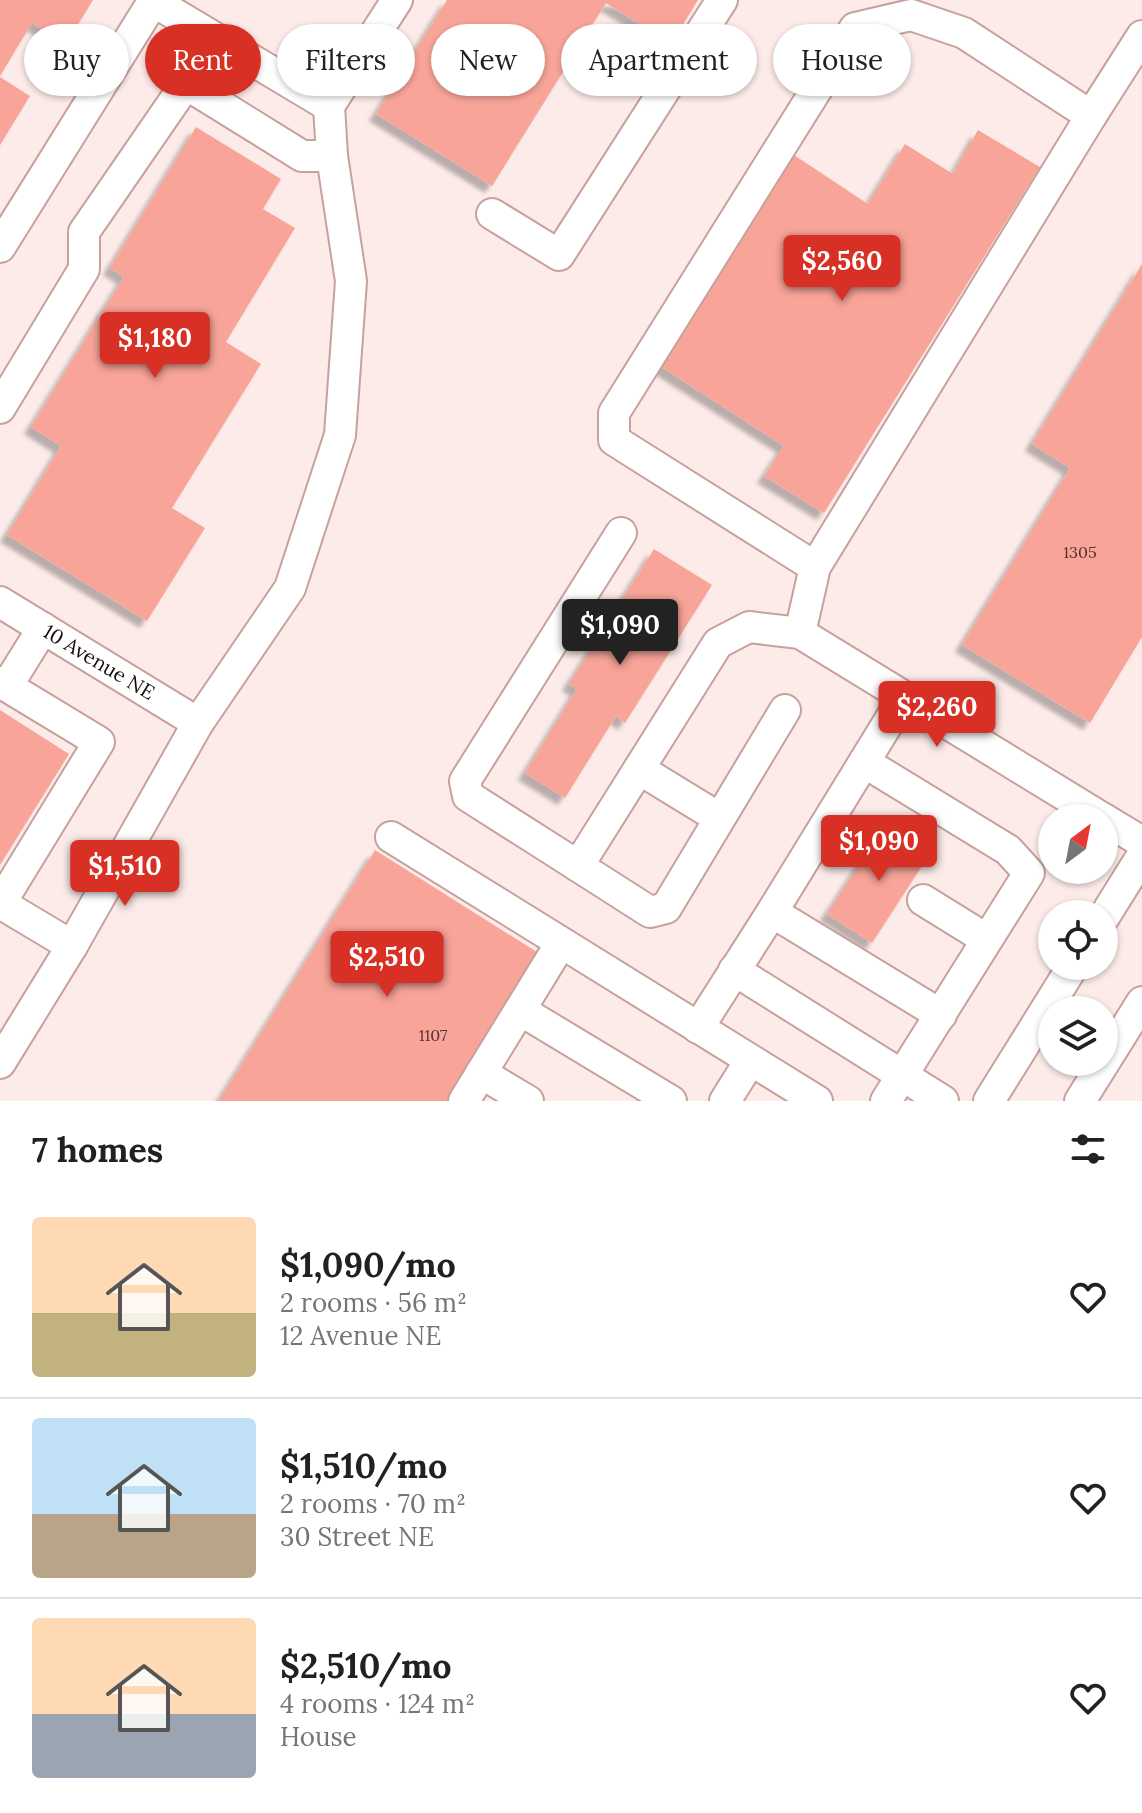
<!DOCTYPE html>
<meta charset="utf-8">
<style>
body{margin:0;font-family:Lora,serif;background:#f2f2f2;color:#202124;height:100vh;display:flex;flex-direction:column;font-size:30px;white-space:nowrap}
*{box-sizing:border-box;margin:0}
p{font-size:26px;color:#757577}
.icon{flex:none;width:44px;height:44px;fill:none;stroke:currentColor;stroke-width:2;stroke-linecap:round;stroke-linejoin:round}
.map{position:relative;height:1101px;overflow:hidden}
.panel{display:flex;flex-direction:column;background:#fff;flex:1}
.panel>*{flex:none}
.guide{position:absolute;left:24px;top:24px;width:1094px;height:72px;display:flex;gap:16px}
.needle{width:52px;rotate:32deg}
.controls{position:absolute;left:1038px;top:804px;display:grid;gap:16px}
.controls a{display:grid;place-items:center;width:80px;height:80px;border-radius:50%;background:#fff;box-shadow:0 2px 6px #0004;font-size:40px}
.price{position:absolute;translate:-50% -68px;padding:0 18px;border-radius:8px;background:#d93025;color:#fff;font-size:26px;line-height:52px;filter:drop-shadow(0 2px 4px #0008)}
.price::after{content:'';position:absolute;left:50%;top:48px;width:24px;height:18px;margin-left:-12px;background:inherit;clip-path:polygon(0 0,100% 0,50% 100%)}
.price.selected{background:#222;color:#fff}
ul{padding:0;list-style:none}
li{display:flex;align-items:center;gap:24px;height:200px;padding:0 32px}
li+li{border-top:2px solid #e0e0e0}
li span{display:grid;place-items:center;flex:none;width:224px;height:160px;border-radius:8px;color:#555}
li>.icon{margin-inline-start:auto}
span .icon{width:96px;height:96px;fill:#fffc;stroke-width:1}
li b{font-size:34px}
h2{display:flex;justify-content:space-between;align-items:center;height:96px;padding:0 32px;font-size:34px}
.chip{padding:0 28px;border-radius:36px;background:#fff;box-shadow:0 2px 6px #0004;font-size:28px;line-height:72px}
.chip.selected{background:#d93025;color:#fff}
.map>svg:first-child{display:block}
</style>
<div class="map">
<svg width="1142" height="1101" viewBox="0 0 1142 1101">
<defs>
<filter id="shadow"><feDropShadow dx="-7" dy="7" stdDeviation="2" flood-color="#0004"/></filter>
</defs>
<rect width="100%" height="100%" fill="#fcebe8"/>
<g fill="#f8a499" filter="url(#shadow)">
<path d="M 0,0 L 93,0 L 66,44 L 32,23 L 0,76 Z"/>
<path d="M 447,0 L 698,0 L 671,44 L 606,3 L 492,186 L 376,114 Z"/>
<path d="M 0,77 L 30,96 L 0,145 Z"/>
<path d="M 196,127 L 281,179 L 263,209 L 295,228 L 226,342 L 261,364 L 172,508 L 205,528 L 147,621 L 7,535 L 61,446 L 31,427 L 124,277 L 110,268 Z"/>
<path d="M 978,130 L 1040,167 L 824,513 L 764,476 L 784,446 L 660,366 L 794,155 L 868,204 L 905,144 L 953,174 Z"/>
<path d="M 1142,264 L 1142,637 L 1090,723 L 962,645 L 1070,468 L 1032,444 Z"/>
<path d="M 654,549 L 712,585 L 625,723 L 616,716 L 565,798 L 525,773 L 577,689 L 569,684 Z"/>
<path d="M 0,710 L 69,754 L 0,865 Z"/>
<path d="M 886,823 L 931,852 L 872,943 L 827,914 Z"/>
<path d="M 375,850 L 540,954 L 448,1101 L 219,1101 Z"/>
</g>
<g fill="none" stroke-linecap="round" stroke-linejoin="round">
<defs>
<g id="minor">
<path d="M 329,106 L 397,0"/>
<path d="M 1091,116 L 1142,36"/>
<path d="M 492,214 L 559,255 L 722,0"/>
<path d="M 0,247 L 154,0"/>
<path d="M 0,408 L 84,269 L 84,232 L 186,84 L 302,156 L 332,156"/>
<path d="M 621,533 L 465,781 L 468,796 L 578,866 L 718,643 L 749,627 L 800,633 L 1102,818"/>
<path d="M 0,602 L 198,723"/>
<path d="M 800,633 L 815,567 L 1091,116 L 964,33 L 911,15 L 855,28 L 614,413 L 614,440 L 815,567"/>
<path d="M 0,682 L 99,742 L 0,904"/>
<path d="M 7,686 L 43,628"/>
<path d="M 864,762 L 1008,850 L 1029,873 L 886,1101"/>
<path d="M 639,769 L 719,818"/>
<path d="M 1104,819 L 1142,842"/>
<path d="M 391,837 L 817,1101"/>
<path d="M 578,866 L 650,912 L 666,908 L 785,710"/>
<path d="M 923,900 L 986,939"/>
<path d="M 0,903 L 72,946"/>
<path d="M 772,912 L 941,1015"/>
<path d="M 1104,917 L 1142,856"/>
<path d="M 734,970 L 943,1101"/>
<path d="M 520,1010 L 671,1101"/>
<path d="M 698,1028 L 772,912 L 904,697"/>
<path d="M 0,1063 L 72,946 L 198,723 L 290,588 L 340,435 L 351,281 L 332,156 L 329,106 L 153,1"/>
<path d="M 481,1073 L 528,1101"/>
<path d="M 464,1101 L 561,943"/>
<path d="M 725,1101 L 750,1061"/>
<path d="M 989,1101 L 1073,966"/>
<path d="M 1080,1101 L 1142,1002"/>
</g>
</defs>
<use href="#minor" stroke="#c7a19b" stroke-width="34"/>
<use href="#minor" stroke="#fff" stroke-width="30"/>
</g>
<g text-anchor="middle" stroke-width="8" stroke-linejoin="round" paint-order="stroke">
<g font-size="16" fill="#52322e">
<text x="1080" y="558">1305</text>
<text x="433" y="1041">1107</text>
</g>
<g font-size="20" fill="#1a0c0b" stroke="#fff">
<text transform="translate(99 662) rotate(31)" y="7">10 Avenue NE</text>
</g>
</g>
</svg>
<div class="controls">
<a><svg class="needle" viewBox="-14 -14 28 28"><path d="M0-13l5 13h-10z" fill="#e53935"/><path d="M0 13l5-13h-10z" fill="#757577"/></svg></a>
<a><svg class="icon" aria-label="locate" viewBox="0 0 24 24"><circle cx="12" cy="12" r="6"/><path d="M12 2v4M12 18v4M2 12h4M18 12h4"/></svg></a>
<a><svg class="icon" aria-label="layers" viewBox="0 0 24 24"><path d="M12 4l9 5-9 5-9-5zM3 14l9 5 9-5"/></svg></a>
</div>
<b class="price" style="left:842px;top:303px">$2,560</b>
<b class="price" style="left:155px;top:380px">$1,180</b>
<b class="price selected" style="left:620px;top:667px">$1,090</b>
<b class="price" style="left:937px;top:749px">$2,260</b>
<b class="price" style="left:879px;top:883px">$1,090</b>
<b class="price" style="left:125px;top:908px">$1,510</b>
<b class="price" style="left:387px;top:999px">$2,510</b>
<div class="guide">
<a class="chip">Buy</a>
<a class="chip selected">Rent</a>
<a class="chip">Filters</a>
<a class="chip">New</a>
<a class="chip">Apartment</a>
<a class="chip">House</a>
</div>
</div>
<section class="panel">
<h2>7 homes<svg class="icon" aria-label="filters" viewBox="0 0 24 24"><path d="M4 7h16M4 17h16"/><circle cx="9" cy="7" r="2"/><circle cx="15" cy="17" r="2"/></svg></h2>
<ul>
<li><span style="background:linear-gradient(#ffd9b3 60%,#c2b280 0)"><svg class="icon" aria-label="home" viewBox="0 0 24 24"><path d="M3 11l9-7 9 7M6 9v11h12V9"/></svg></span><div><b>$1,090/mo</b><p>2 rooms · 56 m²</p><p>12 Avenue NE</p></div><svg class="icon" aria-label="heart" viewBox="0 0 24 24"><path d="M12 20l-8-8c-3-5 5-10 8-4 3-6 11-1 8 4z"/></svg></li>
<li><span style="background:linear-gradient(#bfe0f5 60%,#b9a48a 0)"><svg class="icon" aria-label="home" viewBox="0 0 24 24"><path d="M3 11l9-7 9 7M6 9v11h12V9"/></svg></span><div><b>$1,510/mo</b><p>2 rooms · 70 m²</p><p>30 Street NE</p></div><svg class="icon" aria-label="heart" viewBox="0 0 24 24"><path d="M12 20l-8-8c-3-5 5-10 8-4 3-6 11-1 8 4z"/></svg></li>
<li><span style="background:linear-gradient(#ffd9b3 60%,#9aa5b1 0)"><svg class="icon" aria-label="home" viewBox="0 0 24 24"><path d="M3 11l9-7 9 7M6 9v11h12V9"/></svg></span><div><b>$2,510/mo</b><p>4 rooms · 124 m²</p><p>House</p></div><svg class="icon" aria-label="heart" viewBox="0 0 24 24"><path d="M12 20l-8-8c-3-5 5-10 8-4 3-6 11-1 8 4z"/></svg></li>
</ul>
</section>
